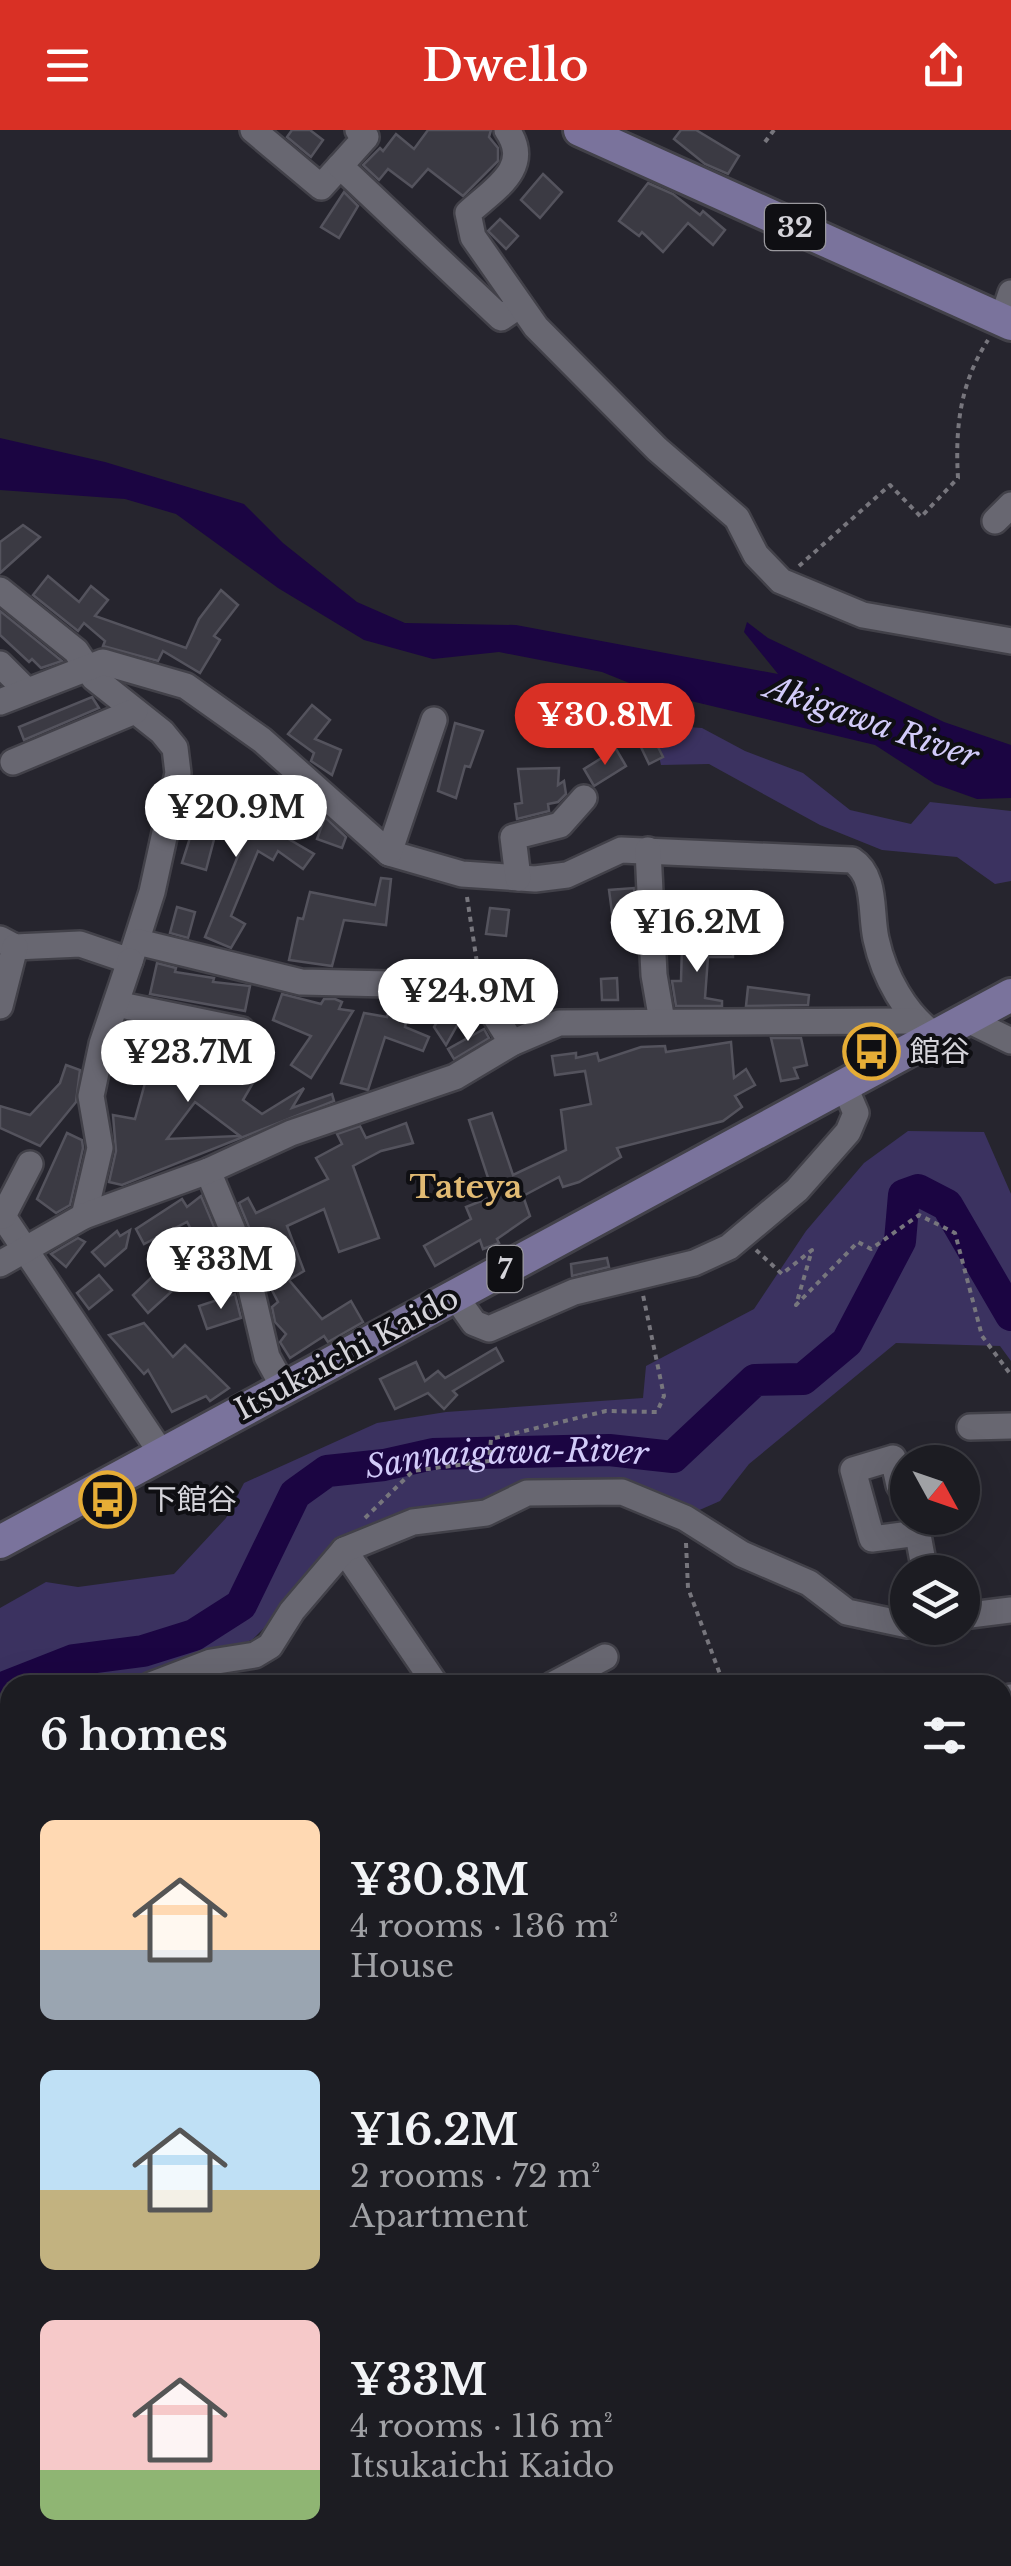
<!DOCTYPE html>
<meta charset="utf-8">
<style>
body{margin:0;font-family:"Libre Baskerville","Noto Sans JP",serif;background:#25252a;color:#f1f3f6;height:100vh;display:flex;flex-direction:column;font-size:38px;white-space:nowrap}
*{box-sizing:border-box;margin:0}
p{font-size:32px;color:#a0a1a5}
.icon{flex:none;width:55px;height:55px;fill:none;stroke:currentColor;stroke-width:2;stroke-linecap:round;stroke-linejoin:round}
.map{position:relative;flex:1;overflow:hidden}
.drawer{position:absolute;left:0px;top:1545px;width:1012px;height:892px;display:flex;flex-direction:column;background:#1c1c22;border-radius:30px 30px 0 0;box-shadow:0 10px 40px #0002,0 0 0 2px #3a3a40}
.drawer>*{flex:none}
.needle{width:65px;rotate:130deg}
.controls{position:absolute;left:890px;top:1315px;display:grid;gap:20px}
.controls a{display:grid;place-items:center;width:90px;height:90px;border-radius:50%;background:#1c1c22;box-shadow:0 10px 40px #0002,0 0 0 2px #3a3a40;font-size:50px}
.price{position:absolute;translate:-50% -85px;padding:0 22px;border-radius:35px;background:#fff;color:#222;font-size:32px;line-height:65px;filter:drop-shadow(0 2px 5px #0008)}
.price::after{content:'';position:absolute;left:50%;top:60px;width:30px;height:22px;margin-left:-15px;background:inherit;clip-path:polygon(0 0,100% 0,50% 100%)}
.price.current{background:#d93025;color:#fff}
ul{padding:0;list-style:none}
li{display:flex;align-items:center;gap:30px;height:250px;padding:0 40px}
li span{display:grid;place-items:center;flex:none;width:280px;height:200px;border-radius:15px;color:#555}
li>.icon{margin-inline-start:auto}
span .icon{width:120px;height:120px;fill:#fffc;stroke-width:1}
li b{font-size:42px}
h2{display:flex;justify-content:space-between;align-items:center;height:120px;padding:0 40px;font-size:42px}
header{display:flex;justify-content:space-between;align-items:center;height:130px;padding:0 40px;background:#d93025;color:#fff;font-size:45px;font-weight:600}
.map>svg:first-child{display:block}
</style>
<header><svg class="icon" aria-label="menu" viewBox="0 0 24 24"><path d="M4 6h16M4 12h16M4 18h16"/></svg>Dwello<svg class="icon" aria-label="share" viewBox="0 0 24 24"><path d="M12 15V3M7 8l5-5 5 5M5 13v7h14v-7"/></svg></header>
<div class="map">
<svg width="1011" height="2436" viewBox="0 0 1011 2436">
<rect width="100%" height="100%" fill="#26252e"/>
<g fill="#3b3260">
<path d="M 672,596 L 702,598 L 745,621 L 803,643 L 850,680 L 911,694 L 930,672 L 1011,681 L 1011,751 L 995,754 L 957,727 L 882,720 L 820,695 L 709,634 L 661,635 L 653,599 Z"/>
<path d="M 908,1001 L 984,1002 L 1011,1064 L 1011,1231 L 1000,1216 L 896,1213 L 749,1334 L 720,1371 L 695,1382 L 576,1352 L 398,1395 L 307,1455 L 252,1510 L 122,1552 L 10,1555 L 10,1583 L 0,1594 L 0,1478 L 46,1452 L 78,1457 L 174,1444 L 226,1388 L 244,1353 L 377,1293 L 446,1282 L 643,1268 L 646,1236 L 754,1179 L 806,1101 L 864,1033 Z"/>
<path d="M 1003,1887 L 1011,1892 L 1011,2436 L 0,2436 L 0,2309 L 10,2307 L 10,2428 L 1002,2428 Z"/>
<path d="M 10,2066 L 10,2158 L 0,2155 L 0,2079 Z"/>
</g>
<path fill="#1b0542" d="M 0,308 L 105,332 L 244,374 L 283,413 L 357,472 L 405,493 L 516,495 L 778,544 L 744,502 L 747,492 L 768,508 L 944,592 L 1011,615 L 1011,668 L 977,669 L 935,654 L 875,615 L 649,561 L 602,542 L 499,522 L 433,529 L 364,510 L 278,458 L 176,384 L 125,369 L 0,360 Z"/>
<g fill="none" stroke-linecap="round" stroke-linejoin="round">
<path stroke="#1b0542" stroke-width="32" id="s1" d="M 0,1559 L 74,1530 L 143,1521 L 194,1505 L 241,1475 L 295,1364 L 327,1341 L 384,1335 L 433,1324 L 609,1320 L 673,1327 L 755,1250 L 803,1249 L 847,1212 L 900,1111 L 904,1065 L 918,1060 L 947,1075 L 1011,1185"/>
</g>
<g fill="#3b3a43" stroke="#54535d" stroke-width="2.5" fill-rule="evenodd">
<path d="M 292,0 L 310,0 L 323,10 L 311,27 L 287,7 Z"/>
<path d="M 428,0 L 491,0 L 489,7 L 498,18 L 498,31 L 463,66 L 428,39 L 412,57 L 388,39 L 379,50 L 363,35 L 380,18 L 383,21 L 396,4 L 414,19 Z"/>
<path d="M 681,0 L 696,0 L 739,26 L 728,44 L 705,34 L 674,9 Z"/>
<path d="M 543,44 L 562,62 L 540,88 L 521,70 Z"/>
<path d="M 648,53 L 673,64 L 700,85 L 703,81 L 725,100 L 713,115 L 688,93 L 663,122 L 642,102 L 639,106 L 619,91 Z"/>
<path d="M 344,62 L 358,76 L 339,108 L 321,97 Z"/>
<path d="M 500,89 L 518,106 L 506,119 L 488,101 Z"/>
<path d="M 23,395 L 40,407 L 0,443 L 0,412 Z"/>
<path d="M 48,446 L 79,472 L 91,456 L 108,470 L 95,486 L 186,518 L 199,489 L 221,460 L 238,475 L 214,506 L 220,510 L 200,543 L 163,521 L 158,531 L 103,516 L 105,511 L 84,493 L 78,501 L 33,465 Z"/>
<path d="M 0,481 L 62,531 L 41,538 L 32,529 L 29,532 L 0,505 Z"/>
<path d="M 92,567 L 99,578 L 24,610 L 19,597 Z"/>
<path d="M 312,575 L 330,590 L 315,609 L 341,620 L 332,645 L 311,631 L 314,623 L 288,604 Z"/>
<path d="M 455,593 L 483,601 L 470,637 L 465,636 L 456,668 L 438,661 Z"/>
<path d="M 652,605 L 663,627 L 649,634 L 639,613 Z"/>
<path d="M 616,619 L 626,636 L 594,656 L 584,639 Z"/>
<path d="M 559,638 L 558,655 L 564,651 L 566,664 L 558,672 L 548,674 L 549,681 L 517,689 L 515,674 L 522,673 L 518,639 Z"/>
<path d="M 202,670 L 263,694 L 314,724 L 303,739 L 278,721 L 273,730 L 258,721 L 231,786 L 245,794 L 231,818 L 205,807 L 244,711 L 217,698 L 206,740 L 182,733 Z"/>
<path d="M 325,687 L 346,707 L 342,718 L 317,709 Z"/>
<path d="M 381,748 L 391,749 L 386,795 L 344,790 L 332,836 L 289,830 L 298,788 L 303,789 L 310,762 L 375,775 Z"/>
<path d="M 634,758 L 636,802 L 615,805 L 609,760 Z"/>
<path d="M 177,777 L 195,782 L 188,808 L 170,803 Z"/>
<path d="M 490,778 L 509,780 L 506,806 L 486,804 Z"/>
<path d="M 682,816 L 733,816 L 733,827 L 708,827 L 705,868 L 722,871 L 722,876 L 676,876 L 672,851 L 681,851 Z"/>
<path d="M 157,833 L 176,838 L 175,842 L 214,848 L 213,852 L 250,856 L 245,881 L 150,864 Z"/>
<path d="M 617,848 L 618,870 L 602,870 L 601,849 Z"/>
<path d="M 748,857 L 809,865 L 808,875 L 746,876 Z"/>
<path d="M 282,864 L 321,874 L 324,869 L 335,869 L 342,872 L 339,879 L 353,881 L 311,948 L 291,935 L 311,906 L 273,890 Z"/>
<path d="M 391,871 L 410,874 L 405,897 L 429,907 L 423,921 L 385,907 L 368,960 L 341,953 L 364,883 L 387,887 Z"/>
<path d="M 444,880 L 464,883 L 446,915 L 434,897 Z"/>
<path d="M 141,896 L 198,908 L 212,918 L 221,912 L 239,924 L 229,939 L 253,953 L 243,970 L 262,984 L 304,958 L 292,978 L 332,964 L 334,971 L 122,1055 L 109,1052 L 116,1021 L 113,985 L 135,989 L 150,935 L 124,917 ZM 195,972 L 240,1006 L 167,1009 Z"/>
<path d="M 484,899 L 489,908 L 454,929 L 448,919 Z"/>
<path d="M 771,908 L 801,908 L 807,935 L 794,938 L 798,948 L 781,951 Z"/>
<path d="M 731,912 L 734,948 L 746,939 L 755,955 L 735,966 L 742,977 L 723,991 L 617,1018 L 621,1027 L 579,1052 L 563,1057 L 559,1047 L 523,1066 L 530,1086 L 497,1109 L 499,1113 L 483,1119 L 480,1110 L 435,1136 L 424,1116 L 471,1089 L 466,1077 L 494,1066 L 469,990 L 492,983 L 513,1045 L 566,1020 L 561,980 L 591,974 L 585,941 L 555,945 L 552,926 L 576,923 L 576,928 L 597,923 L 599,931 L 641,917 L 665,916 L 666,922 Z"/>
<path d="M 66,935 L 80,940 L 76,972 L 40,1016 L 0,998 L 0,976 L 30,985 L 60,953 Z"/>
<path d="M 406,993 L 413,1013 L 381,1021 L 353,1036 L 379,1108 L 339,1122 L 324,1079 L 287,1096 L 304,1141 L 289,1150 L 322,1189 L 351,1171 L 363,1192 L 328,1212 L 324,1206 L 290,1228 L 280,1212 L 286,1204 L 275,1192 L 272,1177 L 278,1172 L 264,1145 L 275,1138 L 263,1102 L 253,1107 L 239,1073 L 248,1068 L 256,1083 L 328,1049 L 316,1028 L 342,1014 L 337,1004 L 360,996 L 366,1008 Z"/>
<path d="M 67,1003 L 82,1010 L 83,1018 L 70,1075 L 56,1083 L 37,1069 Z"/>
<path d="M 201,1066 L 223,1118 L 207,1128 L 187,1092 L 144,1114 L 136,1099 L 182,1069 L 187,1077 Z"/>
<path d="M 130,1100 L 126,1118 L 105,1136 L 92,1122 L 117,1101 L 120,1106 Z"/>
<path d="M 78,1108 L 85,1112 L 66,1137 L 51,1124 Z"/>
<path d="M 607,1128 L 609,1137 L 572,1146 L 571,1134 Z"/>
<path d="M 99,1145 L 112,1160 L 89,1179 L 77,1163 Z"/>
<path d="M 154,1145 L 171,1162 L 148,1183 L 133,1165 Z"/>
<path d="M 235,1164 L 241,1188 L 207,1199 L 199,1176 Z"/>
<path d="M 144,1193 L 173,1227 L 185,1215 L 229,1258 L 210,1271 L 206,1266 L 172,1282 L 148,1240 L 144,1244 L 109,1205 Z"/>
<path d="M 496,1218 L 503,1231 L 453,1261 L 457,1265 L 444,1279 L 428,1263 L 395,1279 L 380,1249 L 416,1232 L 425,1251 L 438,1241 L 445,1248 Z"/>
</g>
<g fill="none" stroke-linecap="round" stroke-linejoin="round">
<defs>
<g id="minor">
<path d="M 253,0 L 321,57 L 340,36"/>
<path d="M 358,0 L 366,7 L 340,36 L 501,188 L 520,175"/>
<path d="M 507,0 C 533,38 494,59 468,83 L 473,107 L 536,197 L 657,319 L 737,388 L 756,425 L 781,451 L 863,485 L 1011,511"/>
<path d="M 1002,190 L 1011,163"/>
<path d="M 995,391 L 1011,375"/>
<path d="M 0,460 L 76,521 L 94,548 L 162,602 L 175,618 L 178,643 L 152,762 L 130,831 L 80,814 L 15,817 L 0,809"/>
<path d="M 0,534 L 26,560"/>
<path d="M 0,572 L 103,532 L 186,556 L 262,610 L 389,723 L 462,744 L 535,749 L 567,745 L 621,720 L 852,730 C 877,746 870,782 876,809 C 884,846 905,885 936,906"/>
<path d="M 13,632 L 135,581"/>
<path d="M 648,720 L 654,845 L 662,891"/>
<path d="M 389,723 L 434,590"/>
<path d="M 518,748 L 513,707 L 560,695 L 584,668"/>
<path d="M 652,799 L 736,800"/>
<path d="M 138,812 L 301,852 L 390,854 L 485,870 L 512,913"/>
<path d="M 116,874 L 242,900"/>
<path d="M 0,876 L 15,817"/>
<path d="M 966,889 L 1011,911"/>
<path d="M 208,1041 L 243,1125 L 267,1227 L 284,1258"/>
<path d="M 0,1082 L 162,1324"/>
<path d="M 3,1086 L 30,1034"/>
<path d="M 84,1086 L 100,1018 L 91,966 L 102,914 L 130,831"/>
<path d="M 0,1134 L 84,1086 L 208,1041 L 291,1003 L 455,947 L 512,913 L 559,893 L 914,891"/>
<path d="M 455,1166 L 474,1193 L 489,1199 L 574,1162 L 694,1133 L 729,1117 L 797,1060 L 848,1002 L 856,983 L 844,955"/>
<path d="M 970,1297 L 1011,1296"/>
<path d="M 908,1367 L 899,1355 L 893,1328 L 853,1340 L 872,1409 L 918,1403"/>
<path d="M 915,1389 L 925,1442"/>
<path d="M 344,1420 L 436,1555"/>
<path d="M 962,1486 L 1011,1480"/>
<path d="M 151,1555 L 211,1532 L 255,1525 L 270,1516 L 292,1481 L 344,1420 L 413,1392 L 486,1383 L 527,1363 L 622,1362 L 685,1388 L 742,1424 L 809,1453 L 847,1482 L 908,1495"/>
<path d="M 552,1555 L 605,1527"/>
<path d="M 1002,1569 L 1011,1567"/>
<path d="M 0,1621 L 10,1608"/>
<path d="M 0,1818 L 10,1815"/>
<path d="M 0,1958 L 10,1950"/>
</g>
<g id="major">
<path d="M 580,0 L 1011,194"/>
<path d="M 0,1412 L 1011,865"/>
</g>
</defs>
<use href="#minor" stroke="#424149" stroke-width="30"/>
<use href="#major" stroke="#424149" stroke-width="38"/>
<g stroke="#77767d" stroke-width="4" stroke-dasharray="5 5" stroke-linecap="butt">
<path d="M 765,12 L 774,0"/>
<path d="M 799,436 L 890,355 L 921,387 L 958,348 C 955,298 960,253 988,210"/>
<path d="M 467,767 L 479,846"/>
<path d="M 756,1120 L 782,1144 L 812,1120 L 796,1175 L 858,1112 L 871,1119 L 919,1085 L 955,1103 L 982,1206 L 1011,1245"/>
<path d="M 365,1388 L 413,1341 L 489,1331 L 491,1309 L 606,1281 L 657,1282 L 664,1266 L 643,1165"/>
<path d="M 686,1413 L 688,1458 L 724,1555"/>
<path d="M 1002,1653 L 1011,1652"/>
</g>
<use href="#minor" stroke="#686771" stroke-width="25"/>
<use href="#major" stroke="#7a739c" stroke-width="32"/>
<g stroke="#8d8c93" stroke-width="5" stroke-dasharray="18 18" stroke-linecap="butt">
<path d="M 1002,1790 L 1011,1788"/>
<path d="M 0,2193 L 10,2179"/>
</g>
</g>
<defs>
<symbol id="bus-ring" viewBox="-11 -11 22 22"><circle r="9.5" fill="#0f0f13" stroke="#e6ad36" stroke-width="1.5"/><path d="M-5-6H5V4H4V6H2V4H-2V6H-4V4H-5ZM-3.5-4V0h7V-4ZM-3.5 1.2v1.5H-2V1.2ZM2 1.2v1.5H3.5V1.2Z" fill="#e6ad36"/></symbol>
</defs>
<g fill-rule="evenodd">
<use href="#bus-ring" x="840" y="890" width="63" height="63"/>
<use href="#bus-ring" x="76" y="1338" width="63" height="63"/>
</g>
<g text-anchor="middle" stroke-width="8" stroke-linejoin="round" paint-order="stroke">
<g fill="#0f0f13" stroke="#9a999e" stroke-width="2.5">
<rect x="765" y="74" width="60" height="46" rx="8"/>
<rect x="487.5" y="1116" width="35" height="46" rx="8"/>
</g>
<g font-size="28" font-weight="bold" fill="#d5d4da">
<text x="795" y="107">32</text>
<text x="505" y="1149">7</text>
</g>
<g font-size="30" fill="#d5d4da" stroke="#0f0f13" text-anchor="start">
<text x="910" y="932">館谷</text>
<text x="147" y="1380">下館谷</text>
</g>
<g font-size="30" fill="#d5d4da" stroke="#0f0f13">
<text transform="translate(347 1224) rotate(-28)" y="10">Itsukaichi Kaido</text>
</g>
<g font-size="32" font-style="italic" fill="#d2cbf9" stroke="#0f0f13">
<text transform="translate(872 592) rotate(19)" y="11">Akigawa River</text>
<text dy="11" stroke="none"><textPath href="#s1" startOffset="602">Sannaigawa-River</textPath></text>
</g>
<g font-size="32" font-weight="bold" fill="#e1ba73" stroke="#0f0f13">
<text x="466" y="1068">Tateya</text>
</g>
</g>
</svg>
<div class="controls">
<a><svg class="needle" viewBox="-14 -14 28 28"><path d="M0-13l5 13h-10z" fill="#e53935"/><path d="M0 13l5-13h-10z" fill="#a0a1a5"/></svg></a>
<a><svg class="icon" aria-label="layers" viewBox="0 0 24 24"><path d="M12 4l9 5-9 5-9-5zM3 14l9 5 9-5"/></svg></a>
</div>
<b class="price current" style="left:605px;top:638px">¥30.8M</b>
<b class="price" style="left:236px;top:730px">¥20.9M</b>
<b class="price" style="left:697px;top:845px">¥16.2M</b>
<b class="price" style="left:468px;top:914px">¥24.9M</b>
<b class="price" style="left:188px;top:975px">¥23.7M</b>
<b class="price" style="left:221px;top:1182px">¥33M</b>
<section class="drawer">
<h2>6 homes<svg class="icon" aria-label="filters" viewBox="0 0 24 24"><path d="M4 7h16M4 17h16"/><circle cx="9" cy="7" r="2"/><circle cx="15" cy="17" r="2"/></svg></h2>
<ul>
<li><span style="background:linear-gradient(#ffd9b3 65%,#9aa5b1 0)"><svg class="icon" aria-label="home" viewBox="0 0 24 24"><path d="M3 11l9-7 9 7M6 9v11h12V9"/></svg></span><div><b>¥30.8M</b><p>4 rooms · 136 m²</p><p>House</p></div></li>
<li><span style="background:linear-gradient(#bfe0f5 60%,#c2b280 0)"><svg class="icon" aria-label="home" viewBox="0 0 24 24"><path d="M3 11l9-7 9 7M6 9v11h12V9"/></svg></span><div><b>¥16.2M</b><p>2 rooms · 72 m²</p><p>Apartment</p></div></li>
<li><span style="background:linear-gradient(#f6c9c9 75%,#8fb573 0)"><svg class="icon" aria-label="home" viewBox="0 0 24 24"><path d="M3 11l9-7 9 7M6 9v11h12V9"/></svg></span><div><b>¥33M</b><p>4 rooms · 116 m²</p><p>Itsukaichi Kaido</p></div></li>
</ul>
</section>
</div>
